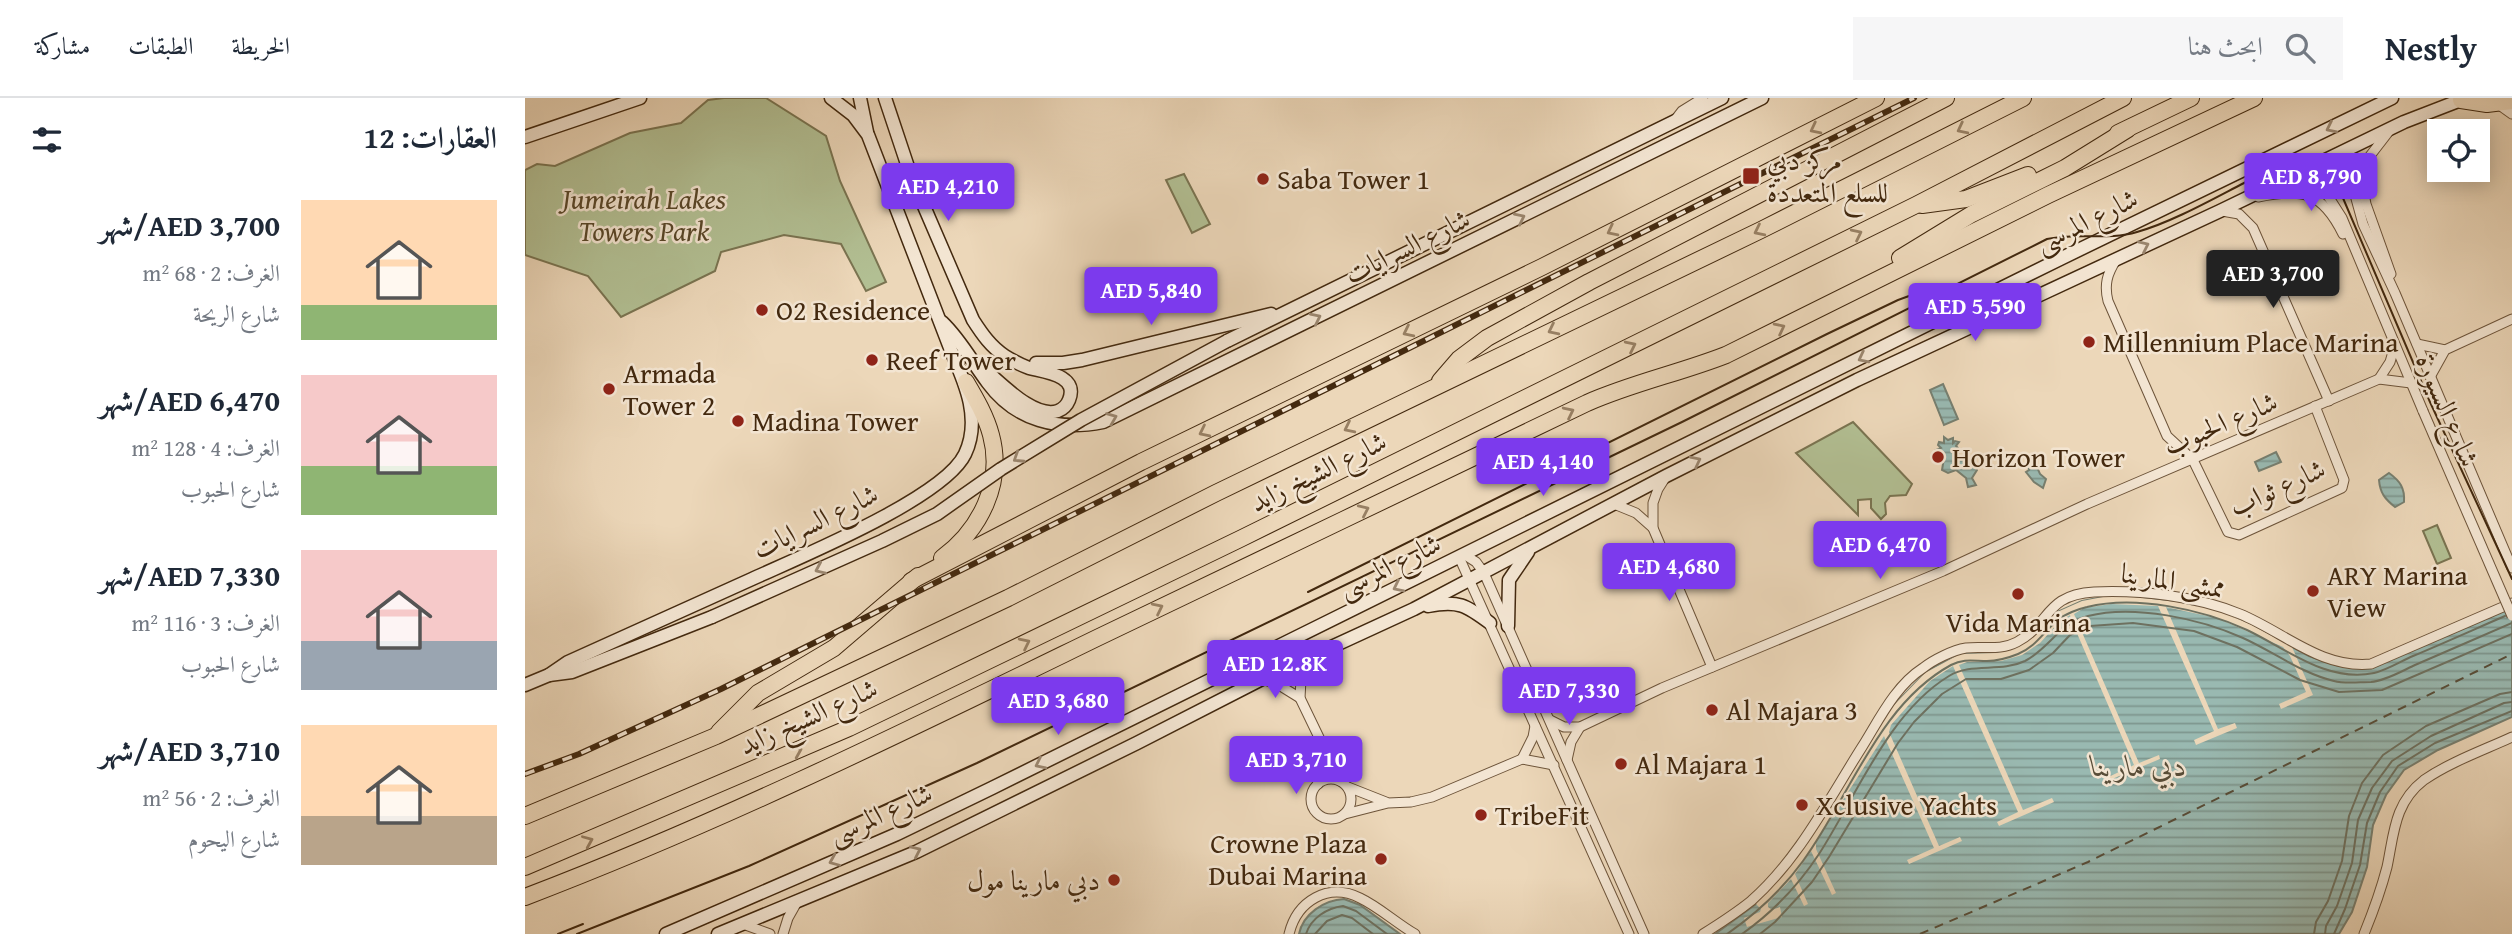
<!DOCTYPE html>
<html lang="ar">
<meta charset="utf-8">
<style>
body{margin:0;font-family:"Gentium Book Plus",Amiri,serif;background:#f6f6f7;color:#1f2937;direction:rtl;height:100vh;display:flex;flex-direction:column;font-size:26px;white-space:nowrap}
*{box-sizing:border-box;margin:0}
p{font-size:23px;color:#747a83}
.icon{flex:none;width:38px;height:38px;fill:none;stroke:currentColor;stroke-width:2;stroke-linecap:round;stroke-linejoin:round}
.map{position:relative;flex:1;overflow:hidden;direction:ltr}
.sheet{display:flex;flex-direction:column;background:#fff;width:525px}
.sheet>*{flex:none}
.tools{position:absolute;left:1902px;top:21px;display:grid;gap:14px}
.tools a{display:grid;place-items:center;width:63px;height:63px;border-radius:0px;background:#fff;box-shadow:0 4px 18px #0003;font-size:35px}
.price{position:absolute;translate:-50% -60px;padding:0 16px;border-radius:7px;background:#7c3aed;color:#fff;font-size:23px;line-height:46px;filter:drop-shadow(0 2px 4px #0008)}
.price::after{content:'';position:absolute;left:50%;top:42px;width:21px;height:16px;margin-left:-10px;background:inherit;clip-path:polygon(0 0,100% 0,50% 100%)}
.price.current{background:#222;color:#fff}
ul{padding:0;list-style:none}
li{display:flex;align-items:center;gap:21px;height:175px;padding:0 28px}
li span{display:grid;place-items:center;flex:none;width:196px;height:140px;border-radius:0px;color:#555}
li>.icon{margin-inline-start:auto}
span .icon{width:84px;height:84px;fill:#fffc;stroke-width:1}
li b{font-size:30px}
h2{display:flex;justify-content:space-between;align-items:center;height:84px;padding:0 28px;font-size:30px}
header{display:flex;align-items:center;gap:42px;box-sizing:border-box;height:98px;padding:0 35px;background:#fff;border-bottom:2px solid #e0e1e3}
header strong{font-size:33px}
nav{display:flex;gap:38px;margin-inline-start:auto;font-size:24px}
.search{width:490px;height:63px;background:#f6f6f7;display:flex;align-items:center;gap:18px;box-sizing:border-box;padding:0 24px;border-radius:0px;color:#747a83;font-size:26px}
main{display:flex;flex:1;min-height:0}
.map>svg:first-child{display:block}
</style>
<header>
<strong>Nestly</strong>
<div class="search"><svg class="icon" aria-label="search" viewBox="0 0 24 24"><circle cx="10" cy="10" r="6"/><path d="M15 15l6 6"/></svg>ابحث هنا</div>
<nav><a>الخريطة</a><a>الطبقات</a><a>مشاركة</a></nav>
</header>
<main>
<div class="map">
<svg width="1987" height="836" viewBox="0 0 1987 836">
<defs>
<pattern id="water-rules" width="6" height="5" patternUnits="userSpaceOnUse" patternTransform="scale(1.75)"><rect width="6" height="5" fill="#99b9b1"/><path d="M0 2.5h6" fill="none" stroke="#7e968e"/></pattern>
</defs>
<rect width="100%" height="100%" fill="#ecd7b9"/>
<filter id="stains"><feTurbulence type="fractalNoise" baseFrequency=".00286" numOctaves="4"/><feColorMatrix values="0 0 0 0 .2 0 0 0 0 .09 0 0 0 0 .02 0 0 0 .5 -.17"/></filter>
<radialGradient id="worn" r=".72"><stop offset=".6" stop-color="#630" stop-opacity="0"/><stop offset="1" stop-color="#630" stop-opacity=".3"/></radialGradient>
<g fill="#b2bf93" stroke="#7a7451" stroke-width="2">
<path d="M 199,0 L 241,0 L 301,38 L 315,83 L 361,184 L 341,193 L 316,146 L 259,137 L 196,154 L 190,173 L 96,219 L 63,178 L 0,157 L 0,72 L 12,66 L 30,68 L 105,35 L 156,25 L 183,2 Z"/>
<path d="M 659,76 L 685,126 L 667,135 L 641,82 Z"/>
<path d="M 1328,324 L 1387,386 L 1381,397 L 1365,398 L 1360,405 L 1361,416 L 1356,421 L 1346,410 L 1346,401 L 1333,402 L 1333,417 L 1271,355 Z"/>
<path d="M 1912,427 L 1926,460 L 1912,466 L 1898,433 Z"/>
</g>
<g fill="url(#water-rules)" stroke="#777f70" stroke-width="2">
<path d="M 1418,286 L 1433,321 L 1419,327 L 1405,292 Z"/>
<path d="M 1419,339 L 1423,342 L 1428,340 L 1428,345 L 1430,343 L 1434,344 L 1431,348 L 1434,351 L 1433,360 L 1445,360 L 1450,363 L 1452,372 L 1447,380 L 1451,387 L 1443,389 L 1441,380 L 1431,372 L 1423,375 L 1417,372 L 1419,360 L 1411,352 L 1416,350 L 1413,347 L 1414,344 L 1419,345 Z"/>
<path d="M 1751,354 L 1756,364 L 1734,373 L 1730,364 Z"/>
<path d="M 1503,367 L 1507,369 L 1511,367 L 1515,376 L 1521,381 L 1518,390 L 1509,384 L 1501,374 L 1504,372 Z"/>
<path d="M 1864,375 C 1875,383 1880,390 1879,404 L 1870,409 C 1860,401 1855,395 1854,382 Z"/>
<path d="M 1578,499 L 1609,499 L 1652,504 L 1723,525 L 1784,558 L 1814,568 L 1848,568 L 1987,507 L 1987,619 L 1913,652 L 1879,672 L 1861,697 L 1848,727 L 1842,769 L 1827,814 L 1814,836 L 1190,836 L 1231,806 L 1266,768 L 1369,607 L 1400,575 L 1411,568 L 1442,554 L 1461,556 L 1492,549 L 1512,535 L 1530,515 L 1557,503 Z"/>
<path d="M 819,801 L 835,807 L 875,836 L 774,836 C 778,816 799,802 819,801 Z"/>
</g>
<path fill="#ecd7b9" d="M 1578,499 L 1609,499 L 1652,504 L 1692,513 L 1723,525 L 1767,549 L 1788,597 L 1756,611 L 1754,606 L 1781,594 L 1765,558 L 1758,549 L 1692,520 L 1641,509 L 1693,631 L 1710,625 L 1712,630 L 1671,647 L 1669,642 L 1689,633 L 1633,508 L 1586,506 L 1559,510 L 1549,516 L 1614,665 L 1634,657 L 1635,661 L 1580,684 L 1579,681 L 1609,667 L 1551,533 L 1545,535 L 1540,523 L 1546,521 L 1545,517 L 1535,523 L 1515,545 L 1497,557 L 1476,563 L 1442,564 L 1434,567 L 1498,712 L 1527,700 L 1529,704 L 1474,728 L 1472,724 L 1493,714 L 1428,568 L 1405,583 L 1366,627 L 1364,634 L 1414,748 L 1435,739 L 1437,743 L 1384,766 L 1382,762 L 1409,750 L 1359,638 L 1291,744 L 1291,751 L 1311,795 L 1307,797 L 1286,753 L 1270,776 L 1283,806 L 1279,808 L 1266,781 L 1243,805 L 1243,809 L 1247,812 L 1255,809 L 1257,819 L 1222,829 L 1219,820 L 1235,814 L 1236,811 L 1231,806 L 1273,758 L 1351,630 L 1369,607 L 1400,575 L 1435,556 L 1472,555 L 1492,549 L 1512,535 L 1530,515 L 1557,503 Z"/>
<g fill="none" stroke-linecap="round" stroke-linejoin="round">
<g stroke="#6e7160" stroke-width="2">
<path d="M 781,836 C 786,820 802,810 818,808 L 831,813 L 862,836"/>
<path d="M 790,836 L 802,823 L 817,817 L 827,820 L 848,836"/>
<path d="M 1202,836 C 1232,815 1257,792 1278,763 C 1325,699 1353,607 1426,567 C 1439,560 1449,563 1462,563 C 1472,563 1483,560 1493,556 C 1511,549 1519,533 1533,522 C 1540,516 1553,511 1562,509 C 1610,497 1677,511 1722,532 C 1762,551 1802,585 1849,575 C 1862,572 1876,563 1888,558 C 1919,545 1950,531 1980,518"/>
<path d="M 1217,836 C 1248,814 1273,788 1294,756 C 1331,699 1363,615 1424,578 C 1447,564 1475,575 1500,563 C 1525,550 1534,525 1563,518 C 1609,506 1676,521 1718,540 C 1749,554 1776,575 1809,583 C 1820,586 1834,584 1846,584 C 1860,583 1877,573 1890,567 C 1922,553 1955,539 1987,525"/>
<path d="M 1235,836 L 1250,824 L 1287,784 L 1304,759 L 1373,645 L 1389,624 L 1417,596 L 1441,581 L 1476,581 L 1504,572 L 1528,555 L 1545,537 L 1565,528 L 1608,525 L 1669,533 L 1712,549 L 1775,582 L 1814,594 L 1857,592 L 1987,536"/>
<path d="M 1789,836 L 1791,824 L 1803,803 L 1817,763 L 1824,718 L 1837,685 L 1858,657 L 1901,628 L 1975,596 L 1987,594"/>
<path d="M 1800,836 L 1801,828 L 1812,808 L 1827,765 L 1833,722 L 1847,690 L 1867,663 L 1906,638 L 1979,605 L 1987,604"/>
<path d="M 1809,836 L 1820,811 L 1835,767 L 1842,725 L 1855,694 L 1873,668 L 1910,645 L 1987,613"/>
</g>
<path stroke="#584d38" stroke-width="2" stroke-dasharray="9 7" stroke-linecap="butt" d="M 1395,836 L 1563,764 L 1987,556"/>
<defs>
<g id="street">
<path d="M 1973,6 L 1987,16"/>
<path d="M 1150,22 L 1157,13 L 1178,0"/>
<path d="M 1865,32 L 1841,63 L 1837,85 L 1841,106 L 1866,176"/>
<path d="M 1733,99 C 1777,90 1797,93 1818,136"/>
<path d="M 1697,113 L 1714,116 L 1728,130 L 1804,303"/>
<path d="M 1591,162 C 1582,176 1579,187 1583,203 L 1642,338 L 1668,362 L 1703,434 L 1714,437 L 1817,390 L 1819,382 L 1790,308"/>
<path d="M 1892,246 L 1920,252"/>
<path d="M 1905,279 L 1920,252 L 1987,221"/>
<path d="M 1854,281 L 1865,264 L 1870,247"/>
<path d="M 1898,313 L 1817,120 L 1803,98 L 1801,91 L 1808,81 L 1818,79 L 1827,86 L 1838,126 L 1870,195 L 1987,470"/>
<path d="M 1140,380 L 1133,391 L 1128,405 L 1128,430 L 1187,569"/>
<path d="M 1089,406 L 1111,415 L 1128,430"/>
<path d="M 940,457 L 951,464 L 959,475 L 1119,836"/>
<path d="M 934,459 L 1104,836"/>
<path d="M 785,559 L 776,581 L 775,600 L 815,683"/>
<path d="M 737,581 L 754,587 L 775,600"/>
<path d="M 1025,622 L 1039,629 L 1055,629 L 1137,590 L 1418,473 L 1562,406 L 1854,281 L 1886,285"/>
<path d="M 997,661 L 1008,639 L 1010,628"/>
<path d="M 1042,662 L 1046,644 L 1055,629"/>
<circle cx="806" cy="701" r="20"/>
<path d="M 793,686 L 796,648"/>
<path d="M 823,689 L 861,704"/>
<path d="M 820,716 L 863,705 L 886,704 L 907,699 L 997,661 L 1029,667"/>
<path d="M 218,826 L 245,836"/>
<path d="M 258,836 L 263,820 L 272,804"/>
<path d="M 764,836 C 772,803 803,784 835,800 C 854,809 871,825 890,836"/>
<path d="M 1178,836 C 1194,826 1211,815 1226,803 C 1273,762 1304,701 1337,649 C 1354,622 1370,588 1398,570 C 1408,562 1428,552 1441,550 C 1459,548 1475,553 1492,544 C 1526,526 1519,497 1569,494 C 1617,492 1671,498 1715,516 C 1759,534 1796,571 1846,566 L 1987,505"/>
<path d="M 1839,836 C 1848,814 1856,792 1862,769 C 1869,736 1869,705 1899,682 C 1925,664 1959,652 1987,639"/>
</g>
<g id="secondary">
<path d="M 335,0 L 342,34"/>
<path d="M 360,0 L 386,78 L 448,222 C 457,236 466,249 480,258 C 488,263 496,267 504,270 C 519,274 554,277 544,302 C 542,307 538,311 533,313 C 509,321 476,285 460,272"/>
<path d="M 0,39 L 115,0"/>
<path d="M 417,224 C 436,242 447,264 463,285 C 491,323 533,333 578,324 L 1237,0"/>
<path d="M 702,243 L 1197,0"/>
<path d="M 511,265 L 538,265 L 557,262 L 746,216"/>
<path d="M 903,508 C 933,502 941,507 965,525"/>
<path d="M 983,528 L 984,482 L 1003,454"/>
<path d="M 24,577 L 47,574 L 187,519"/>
<path d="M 0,587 L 24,577 L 43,564 C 104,536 166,509 227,481 C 275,459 419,400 440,356 C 456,322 441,287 427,255 L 343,37 L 328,17 L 306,0"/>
<path d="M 141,836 L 372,736 L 467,690 L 1535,161 L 1867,0"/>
<path d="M 193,836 L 391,754 L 612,645 L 737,581 L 889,511 L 1141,378 L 1332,282 L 1695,113 L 1879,24 L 1936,2"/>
</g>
<g id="highway">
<path d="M 1936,2 L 1962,6 L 1987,3"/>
<path d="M 1593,35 L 1666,0"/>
<path d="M 1397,107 L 1441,101 L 1503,77"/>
<path d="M 1375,160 L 1447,116 L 1540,70 L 1603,31"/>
<path d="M 915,283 L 934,261 L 962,240 L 1064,184 L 1421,0"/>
<path d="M 417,460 C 455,432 479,385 466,337 C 461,318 451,301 441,284"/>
<path d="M 386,483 L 616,364 L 1017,169 L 1351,0"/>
<path d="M 194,634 L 233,595 L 309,550 L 393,478"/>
<path d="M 0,718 L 191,638 L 483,500 L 691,395 L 1236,132 L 1498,0"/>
<path d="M 0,769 L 324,630 L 715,441 L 1391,107 L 1598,0"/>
<path d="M 0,799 C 197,724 385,631 574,539 C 736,460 900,384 1062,305 C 1107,285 1155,275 1201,257 L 1523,97 L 1729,0"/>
</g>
</defs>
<use href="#street" stroke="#6d543a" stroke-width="11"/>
<use href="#secondary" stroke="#43290f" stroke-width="15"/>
<use href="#highway" stroke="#43290f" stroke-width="18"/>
<use href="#street" stroke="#f3e5d2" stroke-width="9"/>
<use href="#secondary" stroke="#f3e5d2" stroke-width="12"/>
<use href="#highway" stroke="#ecd7b9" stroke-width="16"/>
<g stroke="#43290f" stroke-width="2">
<path d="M 783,494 L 1302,236 L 1373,202 L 1406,190"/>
<path d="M 33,836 L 58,826"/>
<path d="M 52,836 L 224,768 L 452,665 L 1157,324 L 1522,141 C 1551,134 1583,143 1612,134 C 1647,124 1686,102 1719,85 C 1734,77 1749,65 1767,63 C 1788,61 1799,72 1812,86 L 1905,304 L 1987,481"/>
</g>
<defs>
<path id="rail" d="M 0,676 L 54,656 L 196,591 L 1389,0"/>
</defs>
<use href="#rail" stroke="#43290f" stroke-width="6"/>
<use href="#rail" stroke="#f3e5d2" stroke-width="3.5" stroke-dasharray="10" stroke-linecap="butt"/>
<defs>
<path id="street-bridge" d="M 1898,313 L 1987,518"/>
<path id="secondary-bridge" d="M 187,519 L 357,443 L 412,416 L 476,371 L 556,322 L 702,243"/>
</defs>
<use href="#street-bridge" stroke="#6d543a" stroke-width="11" stroke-linecap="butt"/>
<use href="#secondary-bridge" stroke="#43290f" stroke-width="15" stroke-linecap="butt"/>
<use href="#street-bridge" stroke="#f3e5d2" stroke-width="9"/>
<use href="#secondary-bridge" stroke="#f3e5d2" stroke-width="12"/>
</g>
<defs><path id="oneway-chevron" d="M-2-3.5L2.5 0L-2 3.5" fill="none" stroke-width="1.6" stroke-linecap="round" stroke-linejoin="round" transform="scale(1.75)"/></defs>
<g stroke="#9b8770">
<use href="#oneway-chevron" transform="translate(1806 30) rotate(154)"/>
<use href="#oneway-chevron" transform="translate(995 120) rotate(-26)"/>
<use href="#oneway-chevron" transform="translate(1619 148) rotate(-25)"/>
<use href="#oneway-chevron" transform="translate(791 220) rotate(-26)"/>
<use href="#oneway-chevron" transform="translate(1338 260) rotate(153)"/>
<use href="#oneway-chevron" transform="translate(587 320) rotate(-22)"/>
<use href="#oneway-chevron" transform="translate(493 360) rotate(147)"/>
<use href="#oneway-chevron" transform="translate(1171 363) rotate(-27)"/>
<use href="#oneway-chevron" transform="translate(295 471) rotate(156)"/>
<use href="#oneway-chevron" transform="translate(873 489) rotate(154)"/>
<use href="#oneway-chevron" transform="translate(515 666) rotate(154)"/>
<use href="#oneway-chevron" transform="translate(391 753) rotate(-25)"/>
<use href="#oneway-chevron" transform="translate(309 763) rotate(157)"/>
</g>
<g stroke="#988064">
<use href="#oneway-chevron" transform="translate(1290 31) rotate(153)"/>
<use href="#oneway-chevron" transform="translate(1437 31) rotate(153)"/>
<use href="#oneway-chevron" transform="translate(1087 133) rotate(153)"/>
<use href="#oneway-chevron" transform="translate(1234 133) rotate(154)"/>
<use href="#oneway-chevron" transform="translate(1332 136) rotate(-26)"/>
<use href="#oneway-chevron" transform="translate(1255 230) rotate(-27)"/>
<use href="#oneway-chevron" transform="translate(1028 232) rotate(154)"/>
<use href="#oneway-chevron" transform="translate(883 234) rotate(154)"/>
<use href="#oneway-chevron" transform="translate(1106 248) rotate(-26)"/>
<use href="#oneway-chevron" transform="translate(1044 314) rotate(-26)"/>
<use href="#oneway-chevron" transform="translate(824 330) rotate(154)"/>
<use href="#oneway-chevron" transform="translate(679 334) rotate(154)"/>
<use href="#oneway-chevron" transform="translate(839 412) rotate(-25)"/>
<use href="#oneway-chevron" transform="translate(633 510) rotate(-26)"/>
<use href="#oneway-chevron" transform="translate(500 545) rotate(-26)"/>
<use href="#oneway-chevron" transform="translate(272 653) rotate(-23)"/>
<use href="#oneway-chevron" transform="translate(63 743) rotate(-23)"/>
</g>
<g fill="#8f2418" stroke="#f3e5d2" stroke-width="2.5">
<rect x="1217" y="69" width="18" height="18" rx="3.5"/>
<circle cx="738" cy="81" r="7"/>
<circle cx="237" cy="212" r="7"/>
<circle cx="1564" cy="244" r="7"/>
<circle cx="347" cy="262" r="7"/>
<circle cx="84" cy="291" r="7"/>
<circle cx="213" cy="323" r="7"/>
<circle cx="1413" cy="359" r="7"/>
<circle cx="1788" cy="493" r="7"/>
<circle cx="1493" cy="496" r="7"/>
<circle cx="1187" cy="612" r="7"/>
<circle cx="1096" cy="666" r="7"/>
<circle cx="1277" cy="707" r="7"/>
<circle cx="956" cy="717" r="7"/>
<circle cx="856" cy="761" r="7"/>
<circle cx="589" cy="782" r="7"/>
</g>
<g text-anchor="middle" stroke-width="5" stroke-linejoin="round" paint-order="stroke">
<g font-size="28" fill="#43290f" stroke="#f3e5d2" text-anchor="start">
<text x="1242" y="72">مركز دبي<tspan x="1242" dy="32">للسلع المتعددة</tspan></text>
<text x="752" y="91">Saba Tower 1</text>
<text x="251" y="222">O2 Residence</text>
<text x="1578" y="254">Millennium Place Marina</text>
<text x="361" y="272">Reef Tower</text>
<text x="98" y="285">Armada<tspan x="98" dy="32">Tower 2</tspan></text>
<text x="227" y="333">Madina Tower</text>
<text x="1427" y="369">Horizon Tower</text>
<text x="1802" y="487">ARY Marina<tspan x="1802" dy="32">View</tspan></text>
<text x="1493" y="534" text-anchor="middle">Vida Marina</text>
<text x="1201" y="622">Al Majara 3</text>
<text x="1110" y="676">Al Majara 1</text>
<text x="1291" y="717">Xclusive Yachts</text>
<text x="970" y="727">TribeFit</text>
<text x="842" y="755" text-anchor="end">Crowne Plaza<tspan x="842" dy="32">Dubai Marina</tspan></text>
<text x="575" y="792" text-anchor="end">دبي مارينا مول</text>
</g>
<g font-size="28" font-style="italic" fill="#594729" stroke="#f3e5d2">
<text x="119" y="111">Jumeirah Lakes<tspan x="119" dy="32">Towers Park</tspan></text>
</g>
<g font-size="28" fill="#43290f" stroke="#f3e5d2">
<text transform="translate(1561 122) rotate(-26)" y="10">شارع المرسى</text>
<text transform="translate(882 148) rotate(-26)" y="10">شارع السرايات</text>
<text transform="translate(1923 312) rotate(67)" y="10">شارع السيورة</text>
<text transform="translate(1695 325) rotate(-23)" y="10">شارع الحبوب</text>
<text transform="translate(793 373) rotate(-26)" y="10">شارع الشيخ زايد</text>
<text transform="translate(1752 389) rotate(-24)" y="10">شارع ثواب</text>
<text transform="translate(290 423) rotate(-26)" y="10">شارع السرايات</text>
<text transform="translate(864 467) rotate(-26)" y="10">شارع المرسى</text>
<text transform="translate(1648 482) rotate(9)" y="10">ممشى المارينا</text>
<text transform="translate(283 618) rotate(-24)" y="10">شارع الشيخ زايد</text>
<text transform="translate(355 715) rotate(-24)" y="10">شارع المرسى</text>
</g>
<g font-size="30" font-style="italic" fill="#584d38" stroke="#f3e5d2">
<text x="1614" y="678">دبي مارينا</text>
</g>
</g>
<rect width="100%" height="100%" filter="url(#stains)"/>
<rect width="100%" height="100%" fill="url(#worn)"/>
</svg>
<div class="tools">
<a><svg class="icon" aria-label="locate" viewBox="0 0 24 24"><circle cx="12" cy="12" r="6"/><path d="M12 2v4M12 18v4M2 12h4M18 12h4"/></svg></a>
</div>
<b class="price" style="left:1786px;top:115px">AED 8,790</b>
<b class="price" style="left:423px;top:125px">AED 4,210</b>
<b class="price current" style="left:1748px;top:212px">AED 3,700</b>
<b class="price" style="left:626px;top:229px">AED 5,840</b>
<b class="price" style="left:1450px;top:245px">AED 5,590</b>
<b class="price" style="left:1018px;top:400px">AED 4,140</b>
<b class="price" style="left:1355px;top:483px">AED 6,470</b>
<b class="price" style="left:1144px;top:505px">AED 4,680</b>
<b class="price" style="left:750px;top:602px">AED 12.8K</b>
<b class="price" style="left:1044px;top:629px">AED 7,330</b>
<b class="price" style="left:533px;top:639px">AED 3,680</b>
<b class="price" style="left:771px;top:698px">AED 3,710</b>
</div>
<section class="sheet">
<h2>العقارات: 12<svg class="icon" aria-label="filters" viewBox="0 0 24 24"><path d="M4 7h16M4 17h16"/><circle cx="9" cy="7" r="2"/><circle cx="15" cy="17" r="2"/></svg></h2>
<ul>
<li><span style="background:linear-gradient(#ffd9b3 75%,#8fb573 0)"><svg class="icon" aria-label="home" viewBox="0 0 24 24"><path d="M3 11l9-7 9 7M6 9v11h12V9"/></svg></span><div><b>AED 3,700/شهر</b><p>الغرف: 2 · 68 m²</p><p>شارع الريحة</p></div></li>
<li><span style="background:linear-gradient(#f6c9c9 65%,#8fb573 0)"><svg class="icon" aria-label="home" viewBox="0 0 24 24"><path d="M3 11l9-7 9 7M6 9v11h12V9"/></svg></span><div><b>AED 6,470/شهر</b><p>الغرف: 4 · 128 m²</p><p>شارع الحبوب</p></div></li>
<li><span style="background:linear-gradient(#f6c9c9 65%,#9aa5b1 0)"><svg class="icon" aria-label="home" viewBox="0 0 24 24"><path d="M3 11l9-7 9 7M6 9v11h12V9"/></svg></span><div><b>AED 7,330/شهر</b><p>الغرف: 3 · 116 m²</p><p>شارع الحبوب</p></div></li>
<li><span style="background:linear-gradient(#ffd9b3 65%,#b9a48a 0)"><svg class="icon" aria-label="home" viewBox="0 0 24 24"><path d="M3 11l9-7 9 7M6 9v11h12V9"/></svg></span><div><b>AED 3,710/شهر</b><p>الغرف: 2 · 56 m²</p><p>شارع اليحوم</p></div></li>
</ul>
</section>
</main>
